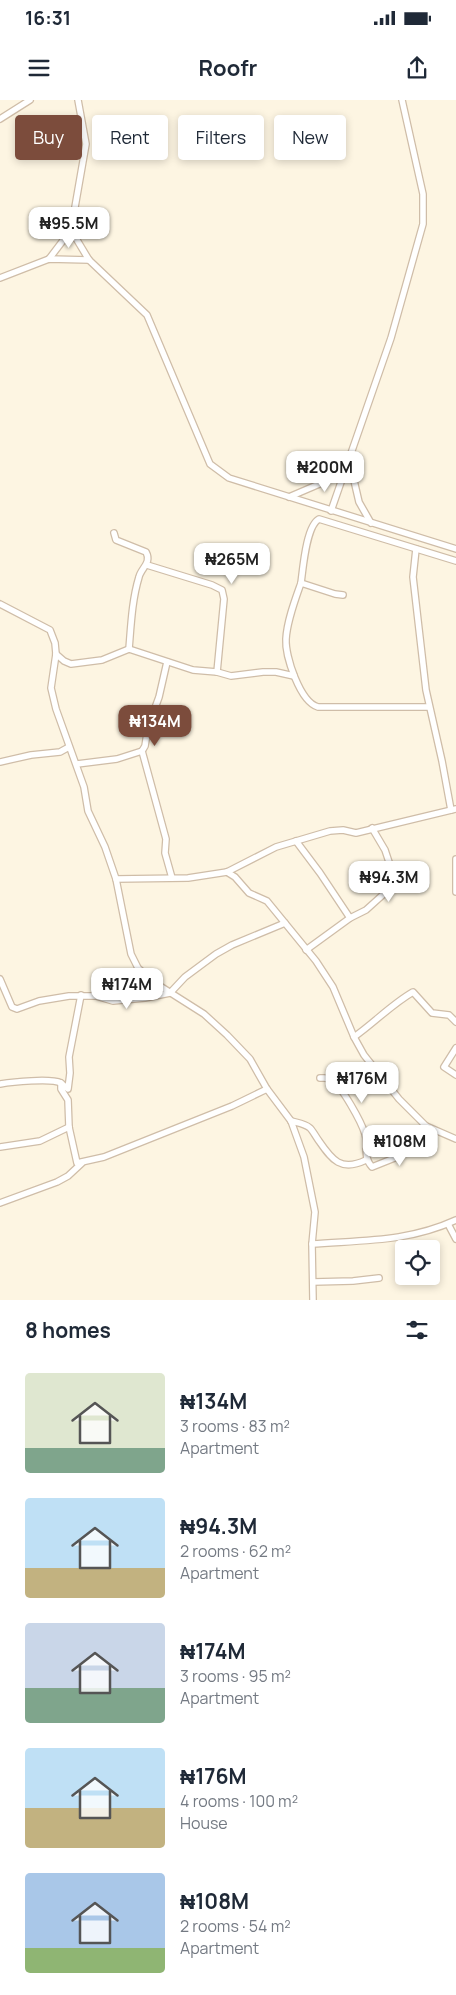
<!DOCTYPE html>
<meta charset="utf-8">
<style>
body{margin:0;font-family:Manrope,sans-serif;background:#f6f6f7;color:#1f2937;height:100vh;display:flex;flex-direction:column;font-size:19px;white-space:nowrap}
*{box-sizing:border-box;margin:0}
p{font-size:16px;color:#747a83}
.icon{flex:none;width:28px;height:28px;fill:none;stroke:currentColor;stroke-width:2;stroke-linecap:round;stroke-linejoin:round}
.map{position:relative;height:1200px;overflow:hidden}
.panel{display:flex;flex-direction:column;background:#fff;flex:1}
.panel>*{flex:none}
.banner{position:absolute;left:15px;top:15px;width:426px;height:45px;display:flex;gap:10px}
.controls{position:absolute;left:395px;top:1140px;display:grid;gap:10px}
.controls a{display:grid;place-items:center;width:45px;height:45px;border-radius:5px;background:#fff;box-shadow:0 2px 8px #0003;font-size:25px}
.price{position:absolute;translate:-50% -42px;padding:0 11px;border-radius:10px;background:#fff;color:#222;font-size:16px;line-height:32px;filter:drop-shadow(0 1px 2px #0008)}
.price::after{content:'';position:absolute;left:50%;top:30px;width:15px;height:11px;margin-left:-8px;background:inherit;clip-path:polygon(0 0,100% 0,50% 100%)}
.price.on{background:#7c4c3c;color:#fff}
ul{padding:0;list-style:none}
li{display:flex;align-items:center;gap:15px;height:125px;padding:0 25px}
li span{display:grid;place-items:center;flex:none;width:140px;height:100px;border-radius:5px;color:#555}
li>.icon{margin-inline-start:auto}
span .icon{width:60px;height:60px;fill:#fffc;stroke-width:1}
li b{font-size:21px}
h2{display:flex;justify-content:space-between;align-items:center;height:60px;padding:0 25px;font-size:21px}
.pill{padding:0 18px;border-radius:5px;background:#fff;box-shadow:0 2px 8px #0003;font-size:18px;line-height:45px}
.pill.on{background:#7c4c3c;color:#fff}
.status{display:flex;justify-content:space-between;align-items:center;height:35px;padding:0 25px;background:#fff;direction:ltr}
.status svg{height:14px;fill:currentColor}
header{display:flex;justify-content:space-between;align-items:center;height:65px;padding:0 25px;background:#fff;font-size:22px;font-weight:700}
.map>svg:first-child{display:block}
</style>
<div class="status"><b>16:31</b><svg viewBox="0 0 49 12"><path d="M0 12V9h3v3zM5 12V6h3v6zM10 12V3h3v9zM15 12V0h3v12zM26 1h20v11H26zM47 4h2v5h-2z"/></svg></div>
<header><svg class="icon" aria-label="menu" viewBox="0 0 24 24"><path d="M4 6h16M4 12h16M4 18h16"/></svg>Roofr<svg class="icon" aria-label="share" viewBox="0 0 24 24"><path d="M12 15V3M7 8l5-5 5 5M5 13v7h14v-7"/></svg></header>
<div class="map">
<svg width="456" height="1200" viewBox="0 0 456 1200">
<rect width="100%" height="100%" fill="#fdf5e2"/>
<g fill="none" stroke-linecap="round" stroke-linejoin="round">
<defs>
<g id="minor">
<path d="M 78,0 L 86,44 L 71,130 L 89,160 L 147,215 L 210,364 L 229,378 L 456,449"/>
<path d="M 0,19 L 30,0"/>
<path d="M 49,159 L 71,130"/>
<path d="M 0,178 L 49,159 L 89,160"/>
<path d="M 349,359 L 359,402 L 371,423"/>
<path d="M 289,397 L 324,382 L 347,364"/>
<path d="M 331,411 L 391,238 L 423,124 L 423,94 L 402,0"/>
<path d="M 114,433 L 116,440 L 146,452 C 152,463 141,468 139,477 C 132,500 131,525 129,549"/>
<path d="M 416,449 L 413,477 L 426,590 L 442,661 L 451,710"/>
<path d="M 147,465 L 212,485 L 222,490 L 224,499 L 217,572"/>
<path d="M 301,483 C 303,469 306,426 319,419 L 456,461"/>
<path d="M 343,495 L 335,494 L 301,483 C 295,500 287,521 286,539 C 285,556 300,602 318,607 L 429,607"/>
<path d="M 0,504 L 50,530 L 55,543 L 56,554 L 51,588 L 56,609 L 84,687 L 88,711 L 105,747 L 116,779 L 131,854 L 138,868 L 152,881 L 204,914 L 227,935 L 250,959 L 267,989 L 291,1021 L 304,1057 L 315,1112 L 312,1144 L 313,1200"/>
<path d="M 56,554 L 64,561 L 71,564 L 102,560 L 129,549 L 193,570 L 217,572 L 231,576 L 263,572 L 276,572 L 294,576"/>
<path d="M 142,651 L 166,739 L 165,753 L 172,778"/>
<path d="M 0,662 L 31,655 L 60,652 L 69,647"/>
<path d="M 77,664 L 117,659 L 142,651 L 145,646 L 148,627 L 159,597 L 167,562"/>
<path d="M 296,741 L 320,773 L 350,818"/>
<path d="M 456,759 L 456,792"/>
<path d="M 227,772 L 235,777 L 249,793 L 267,801 L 316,861 L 333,887 L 354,937 L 364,955 L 399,999 L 426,1026 L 456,1039"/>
<path d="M 116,779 L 188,778 L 227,772 L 276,747 L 330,731 L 343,730 L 356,733 L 456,709"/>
<path d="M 306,850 L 350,818 L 366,810 L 396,783 L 385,750 L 372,728"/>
<path d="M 0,879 L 12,907 L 17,909 L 39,901 L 69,896 L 96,896 L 113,901 L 145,898 L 170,893 L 185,877 L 216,854 L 232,845 L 285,823"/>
<path d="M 81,895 L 69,957 L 70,973 L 68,989 L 61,983 L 61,989 L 68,1000 L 69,1027 L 77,1063 L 104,1057 L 232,1006 L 267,989"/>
<path d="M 354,937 C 374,923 392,904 413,892 L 432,913 L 449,915 L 456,922"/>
<path d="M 456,948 L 444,967 L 456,975"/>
<path d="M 320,978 C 324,978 328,977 332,980 C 342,987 361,1021 365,1034 C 369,1046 362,1056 372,1067 L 397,1057 L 426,1026"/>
<path d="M 0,984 C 12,982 51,978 61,983"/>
<path d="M 291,1021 C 298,1023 304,1023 310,1028 C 313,1031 316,1037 319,1041 C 332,1060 341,1072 366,1060"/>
<path d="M 0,1047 L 40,1041 L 69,1027"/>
<path d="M 0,1103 L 57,1082 L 68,1076 L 82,1063"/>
<path d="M 448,1124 L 456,1139"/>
<path d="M 312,1144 C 364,1140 408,1142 456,1120"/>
<path d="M 313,1182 L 353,1181 L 379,1178"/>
</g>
</defs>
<use href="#minor" stroke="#cfbda8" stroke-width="8"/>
<use href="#minor" stroke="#fff" stroke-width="5.5"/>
</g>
</svg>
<div class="controls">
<a><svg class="icon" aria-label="locate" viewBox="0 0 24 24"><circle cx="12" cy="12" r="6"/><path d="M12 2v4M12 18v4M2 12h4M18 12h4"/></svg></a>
</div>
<b class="price" style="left:69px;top:149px">₦95.5M</b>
<b class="price" style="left:325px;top:393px">₦200M</b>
<b class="price" style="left:232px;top:485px">₦265M</b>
<b class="price on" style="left:155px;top:647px">₦134M</b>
<b class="price" style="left:389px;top:803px">₦94.3M</b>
<b class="price" style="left:127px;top:910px">₦174M</b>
<b class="price" style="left:362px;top:1004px">₦176M</b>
<b class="price" style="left:400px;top:1067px">₦108M</b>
<div class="banner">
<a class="pill on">Buy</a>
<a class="pill">Rent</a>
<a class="pill">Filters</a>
<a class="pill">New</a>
</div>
</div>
<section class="panel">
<h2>8 homes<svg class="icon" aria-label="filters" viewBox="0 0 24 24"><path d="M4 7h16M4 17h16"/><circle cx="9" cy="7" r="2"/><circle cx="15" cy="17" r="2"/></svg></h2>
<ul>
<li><span style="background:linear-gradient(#dfe7d0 75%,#7fa58c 0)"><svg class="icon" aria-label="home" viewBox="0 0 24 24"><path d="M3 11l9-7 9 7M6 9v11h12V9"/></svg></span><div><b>₦134M</b><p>3 rooms · 83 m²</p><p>Apartment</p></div></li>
<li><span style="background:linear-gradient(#bfe0f5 70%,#c2b280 0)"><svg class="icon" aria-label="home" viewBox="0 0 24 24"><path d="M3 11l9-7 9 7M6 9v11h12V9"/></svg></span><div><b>₦94.3M</b><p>2 rooms · 62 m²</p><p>Apartment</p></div></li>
<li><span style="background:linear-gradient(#c9d6e8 65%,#7fa58c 0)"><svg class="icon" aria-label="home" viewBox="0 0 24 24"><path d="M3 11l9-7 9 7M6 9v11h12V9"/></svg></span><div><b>₦174M</b><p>3 rooms · 95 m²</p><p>Apartment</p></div></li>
<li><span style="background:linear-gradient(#bfe0f5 60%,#c2b280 0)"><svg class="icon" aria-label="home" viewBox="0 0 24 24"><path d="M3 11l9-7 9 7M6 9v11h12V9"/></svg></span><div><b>₦176M</b><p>4 rooms · 100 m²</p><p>House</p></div></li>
<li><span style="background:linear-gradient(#a9c7e8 75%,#8fb573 0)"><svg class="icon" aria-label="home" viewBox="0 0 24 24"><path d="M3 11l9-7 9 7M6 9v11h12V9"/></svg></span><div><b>₦108M</b><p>2 rooms · 54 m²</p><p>Apartment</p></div></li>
</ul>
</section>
